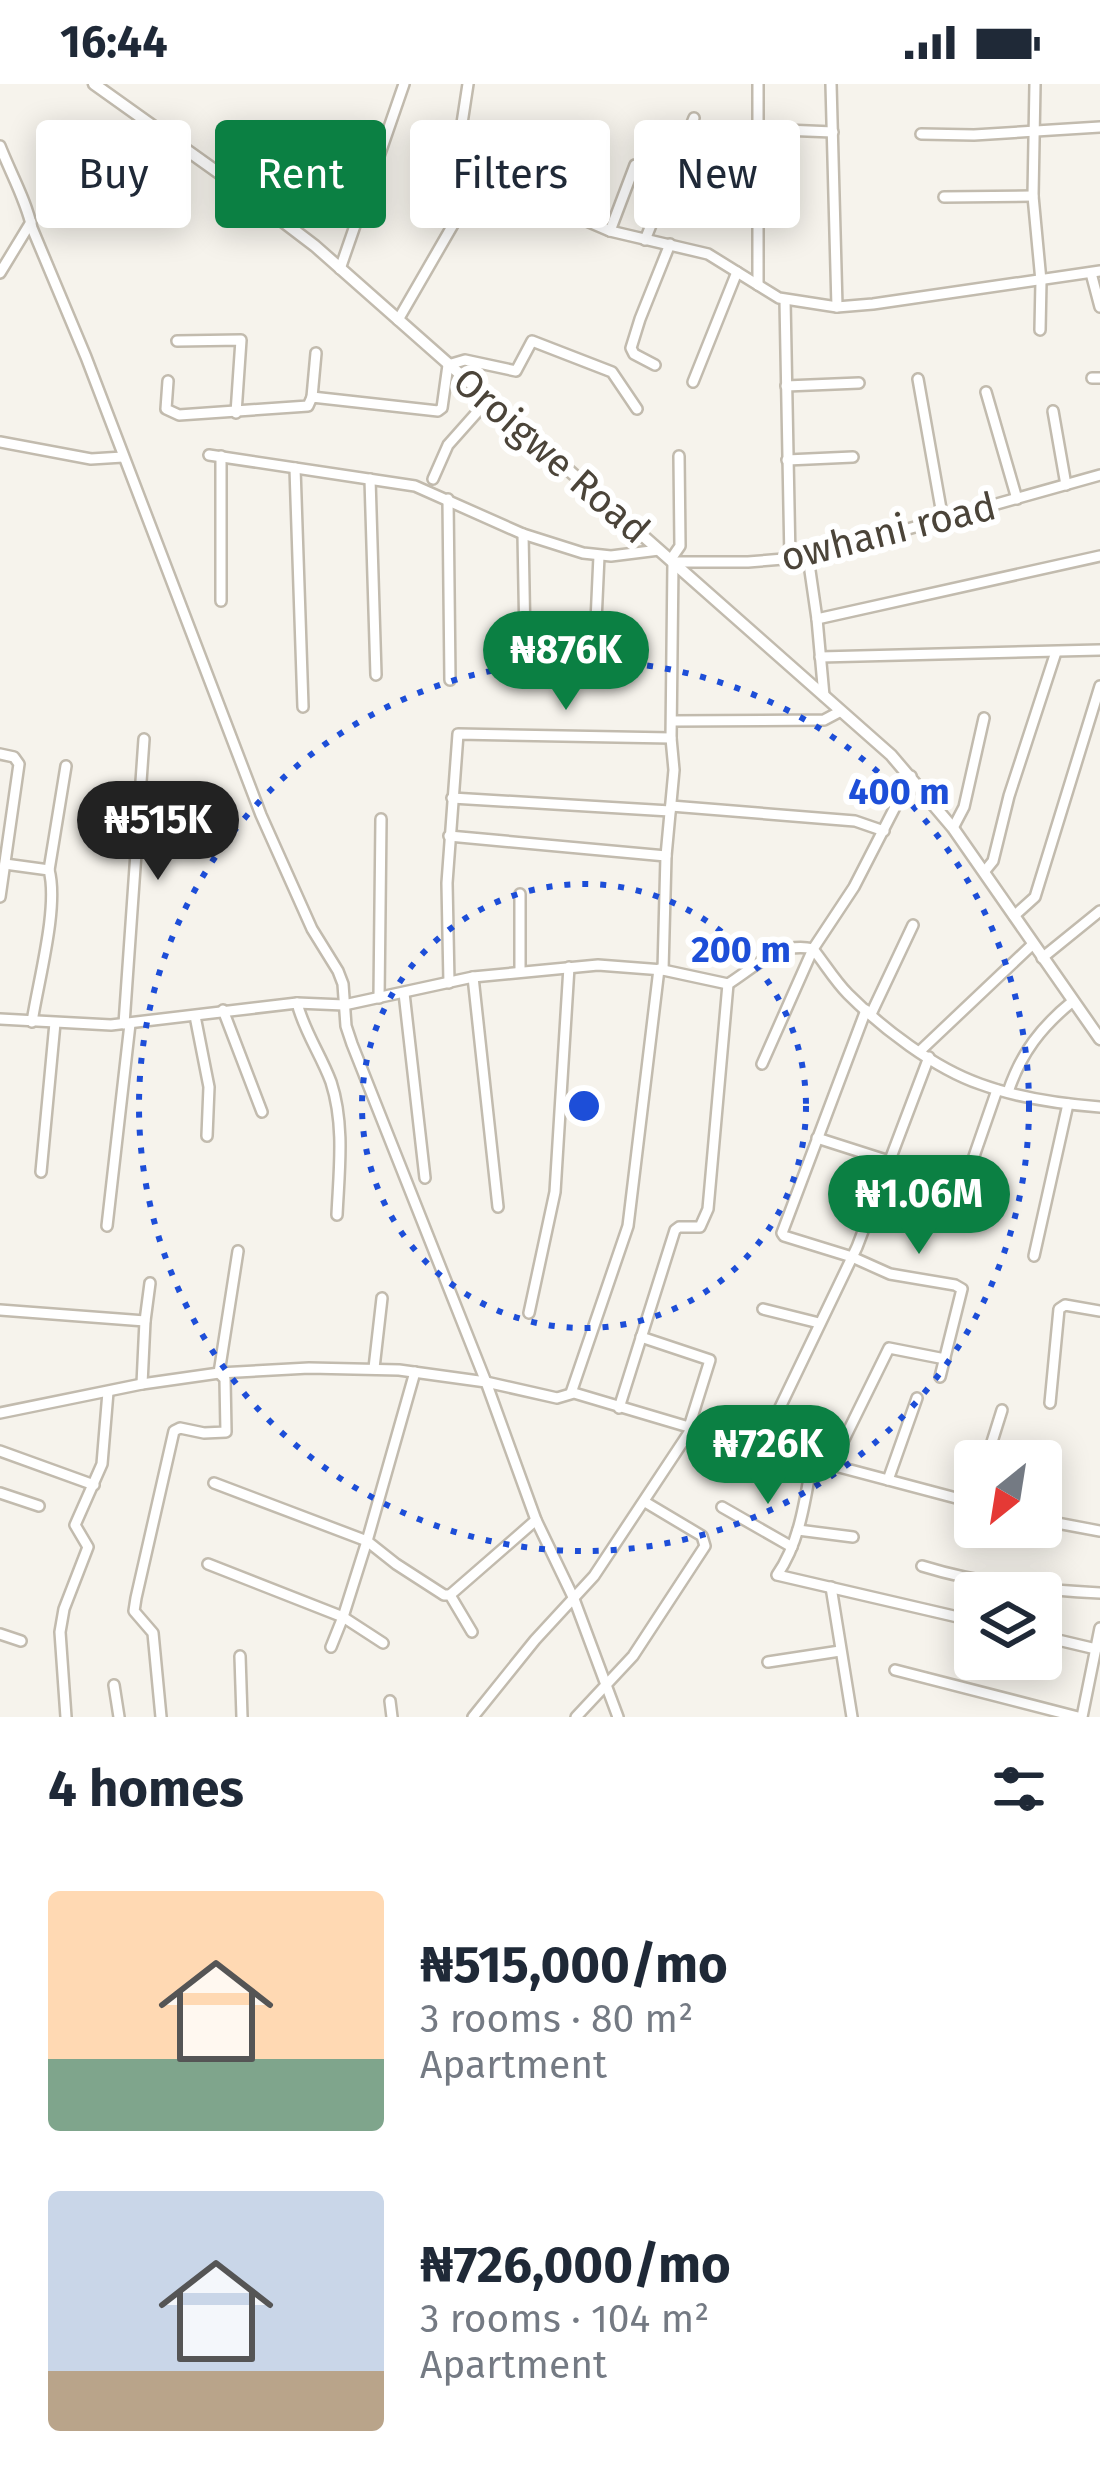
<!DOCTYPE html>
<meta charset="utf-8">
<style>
body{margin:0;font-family:"Fira Sans",sans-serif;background:#f6f6f7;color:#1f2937;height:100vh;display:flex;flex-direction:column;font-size:45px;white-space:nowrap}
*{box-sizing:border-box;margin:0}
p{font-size:39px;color:#747a83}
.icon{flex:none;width:66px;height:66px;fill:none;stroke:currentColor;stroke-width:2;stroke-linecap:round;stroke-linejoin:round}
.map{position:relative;height:1633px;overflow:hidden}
.panel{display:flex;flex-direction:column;background:#fff;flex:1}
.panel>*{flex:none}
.guide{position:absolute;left:36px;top:36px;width:1029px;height:108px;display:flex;gap:24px}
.needle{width:78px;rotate:210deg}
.tools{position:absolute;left:954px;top:1356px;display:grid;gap:24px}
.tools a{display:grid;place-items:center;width:108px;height:108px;border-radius:12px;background:#fff;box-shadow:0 6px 30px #0003;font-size:60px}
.price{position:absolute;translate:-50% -102px;padding:0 27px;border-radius:42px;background:#0b8043;color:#fff;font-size:39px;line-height:78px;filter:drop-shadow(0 3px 6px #0008)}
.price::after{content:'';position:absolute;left:50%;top:72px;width:36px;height:27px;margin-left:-18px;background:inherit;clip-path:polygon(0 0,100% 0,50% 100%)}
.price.selected{background:#222;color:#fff}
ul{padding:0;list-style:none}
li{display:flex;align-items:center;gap:36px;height:300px;padding:0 48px}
li span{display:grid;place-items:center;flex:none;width:336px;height:240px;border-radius:12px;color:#555}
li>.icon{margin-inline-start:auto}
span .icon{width:144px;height:144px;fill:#fffc;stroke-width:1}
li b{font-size:51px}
h2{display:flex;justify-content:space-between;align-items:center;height:144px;padding:0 48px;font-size:51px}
.chip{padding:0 42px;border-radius:12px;background:#fff;box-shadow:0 6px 30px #0003;font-size:42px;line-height:108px}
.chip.selected{background:#0b8043;color:#fff}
.status{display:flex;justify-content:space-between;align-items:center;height:84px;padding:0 60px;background:#fff;direction:ltr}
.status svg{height:33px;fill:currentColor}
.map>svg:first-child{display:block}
</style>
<div class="status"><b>16:44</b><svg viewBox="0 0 49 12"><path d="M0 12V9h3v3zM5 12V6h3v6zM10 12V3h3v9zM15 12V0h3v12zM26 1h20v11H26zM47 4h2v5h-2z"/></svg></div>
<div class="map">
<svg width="1100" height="1633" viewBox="0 0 1100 1633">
<rect width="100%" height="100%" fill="#f6f3ec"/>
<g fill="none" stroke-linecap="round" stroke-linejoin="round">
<defs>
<g id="minor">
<path d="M 468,0 L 459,59 L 484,87 L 566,128 L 610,147 L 708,170 L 779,214 L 837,223 L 873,220 L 1100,187"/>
<path d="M 758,0 L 758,201"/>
<path d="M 831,0 L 837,223"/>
<path d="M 1035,0 L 1033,112 L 1041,197 L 1040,246"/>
<path d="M 759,45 L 833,48"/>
<path d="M 921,50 L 974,51 L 1100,43"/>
<path d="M 0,62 C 11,90 26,116 32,144 L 86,273 L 261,731 L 312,845 L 338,887 L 343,900 L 346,942 L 352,960 L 486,1298 L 536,1436 L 574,1515 L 618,1633"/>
<path d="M 944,113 L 1033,112"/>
<path d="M 610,147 L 635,81"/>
<path d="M 645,156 L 694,34"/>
<path d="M 340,185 L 404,0"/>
<path d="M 0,189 L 31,138"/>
<path d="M 1091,189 L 1100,223"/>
<path d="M 785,216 L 790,476"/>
<path d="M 398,236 L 484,87"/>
<path d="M 177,257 L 241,256 L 236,329"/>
<path d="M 655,281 L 634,270 L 631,264 L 640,235 L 670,160"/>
<path d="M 1092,294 L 1100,294"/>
<path d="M 918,295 L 943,436"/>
<path d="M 168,297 L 166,325 L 179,331 L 308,322 L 312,313 L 438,327 L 442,324 L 448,281 L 465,276 L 516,287 L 532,257 L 612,288 L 637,325"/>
<path d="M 693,298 L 737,188"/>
<path d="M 786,302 L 859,299"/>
<path d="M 986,308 L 1017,415"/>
<path d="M 312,313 L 316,269"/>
<path d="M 1053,327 L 1066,401"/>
<path d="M 0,358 L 91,375 L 123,373"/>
<path d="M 209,371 L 415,402 L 523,450 L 583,469 L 611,472 L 659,466"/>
<path d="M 787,376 L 853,373"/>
<path d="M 295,384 L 303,623"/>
<path d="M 370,395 L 376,591"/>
<path d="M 433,395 L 448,361 L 488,316"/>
<path d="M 448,415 L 450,596"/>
<path d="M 523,450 L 525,558"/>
<path d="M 808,473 L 817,535 L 824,612"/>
<path d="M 671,475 L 680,462 L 679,372"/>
<path d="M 221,517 L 221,372"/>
<path d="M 817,535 L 1100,472"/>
<path d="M 820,573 L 1100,566"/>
<path d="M 594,581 L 599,472"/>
<path d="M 672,637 L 824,636 L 841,627"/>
<path d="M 0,670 L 14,673 L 19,680 L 0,813"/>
<path d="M 452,714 L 670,727"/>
<path d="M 671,722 L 855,737 L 884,747"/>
<path d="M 953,744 L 964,723 L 984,634"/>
<path d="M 449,752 L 666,772"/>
<path d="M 5,780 L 49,786 C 59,823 38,898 32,938"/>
<path d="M 49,786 L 66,682"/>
<path d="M 984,788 L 993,777 L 1009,712 L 1056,568"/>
<path d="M 520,810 L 520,887"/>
<path d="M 1014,832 L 1035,813 L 1100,602"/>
<path d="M 1042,874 L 1100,827"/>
<path d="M 663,886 L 666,772 L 674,686 L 671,654 L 673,478 L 748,478 L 808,473 L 1100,391"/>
<path d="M 473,893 L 498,1123"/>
<path d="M 449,899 L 447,799 L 458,650 L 671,654"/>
<path d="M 404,909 L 425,1094"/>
<path d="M 379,914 L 381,735"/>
<path d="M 297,919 C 304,947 321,971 331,998 C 345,1041 339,1087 337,1131"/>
<path d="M 223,926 L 262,1028"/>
<path d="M 866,926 L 782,1149 L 784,1152 L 852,1173 L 890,1190 L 955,1201 L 962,1205 L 940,1293"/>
<path d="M 871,930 L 913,841"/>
<path d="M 195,932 L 209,1003 L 207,1052"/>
<path d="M 0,935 L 111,941 L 297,919 L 344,921 L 473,893 L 598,881 L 663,886 L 728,900 C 755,883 779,857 813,865 C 825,880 835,897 848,910 C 882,944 934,984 980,1000 C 1018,1014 1060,1020 1100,1023"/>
<path d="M 124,940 L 144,655"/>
<path d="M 920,967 L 1033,860"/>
<path d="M 762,980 L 813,865 L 854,803 L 911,692"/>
<path d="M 1008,1008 C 1021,969 1041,943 1073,917"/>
<path d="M 817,1054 L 889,1077"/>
<path d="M 41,1088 L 55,939"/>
<path d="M 963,1104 L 997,1006"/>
<path d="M 107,1142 L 130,940"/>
<path d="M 1034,1172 L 1068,1020"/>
<path d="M 763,1225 L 819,1239"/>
<path d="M 0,1226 L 145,1237"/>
<path d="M 529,1229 L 555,1108 L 569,883"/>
<path d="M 641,1253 L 710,1276 L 689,1343"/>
<path d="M 374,1284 L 382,1214"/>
<path d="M 142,1300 L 145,1237 L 150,1199"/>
<path d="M 571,1309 L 628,1142 L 659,885"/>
<path d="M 1050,1319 L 1059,1225 L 1065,1221 L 1100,1227"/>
<path d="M 619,1324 L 675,1146 L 679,1143 L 700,1143 L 708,1125 L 728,900"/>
<path d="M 0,1329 L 142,1300 L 219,1289 L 309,1284 L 399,1286 L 486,1298 L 557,1314 L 574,1309 L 692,1344 L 975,1419"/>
<path d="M 761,1363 L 857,1163 L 929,973"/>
<path d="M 0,1367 L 94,1401"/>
<path d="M 812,1377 C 805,1416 800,1458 777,1491 L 975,1537"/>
<path d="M 986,1377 L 1002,1326"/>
<path d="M 831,1382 L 889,1264 L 945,1275"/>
<path d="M 888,1396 L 917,1314"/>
<path d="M 214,1399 L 367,1457 L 396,1480 L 444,1511 L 450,1511 L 472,1548"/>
<path d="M 0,1409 L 39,1422"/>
<path d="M 722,1423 L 792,1463"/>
<path d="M 1041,1436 L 1100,1447"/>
<path d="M 798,1446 L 853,1453"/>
<path d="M 208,1480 L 343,1533 L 383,1559"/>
<path d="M 922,1482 C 980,1500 1040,1506 1100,1509"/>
<path d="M 831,1503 L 852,1633"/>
<path d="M 450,1511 L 536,1436"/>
<path d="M 0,1550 L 21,1557"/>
<path d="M 1041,1552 L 1096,1565"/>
<path d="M 331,1563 L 343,1533 L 367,1457 L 415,1288"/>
<path d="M 240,1572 L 242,1633"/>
<path d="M 768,1578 L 840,1567"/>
<path d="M 895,1586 L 1078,1633"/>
<path d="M 114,1601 L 119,1633"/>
<path d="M 390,1617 L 392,1633"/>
<path d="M 66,1633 L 60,1548 L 64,1525 L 88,1463 L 75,1441 L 102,1380 L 108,1308"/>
<path d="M 161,1633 L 153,1549 L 134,1527 L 136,1514 L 174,1347 L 180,1344 L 204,1349 L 226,1348 L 225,1295 L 219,1289 L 238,1167"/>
<path d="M 473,1633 L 535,1556 L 594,1492 L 692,1344"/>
<path d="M 576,1633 L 633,1572 L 705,1462 L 702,1452 L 645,1418"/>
<path d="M 1082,1633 L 1100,1544"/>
</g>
<path id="tertiary" d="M 94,0 L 223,92 L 315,162 L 891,671 L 953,744 L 1100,955"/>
</defs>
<use href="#minor" stroke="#c2bbae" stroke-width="14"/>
<use href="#tertiary" stroke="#c2bbae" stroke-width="15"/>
<use href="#minor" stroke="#fff" stroke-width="9"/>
<use href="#tertiary" stroke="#fff" stroke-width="10"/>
</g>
<g fill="none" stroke="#1d4ed8" stroke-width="6" stroke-dasharray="6 12">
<circle cx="584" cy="1022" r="222"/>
<circle cx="584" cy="1022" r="445"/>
</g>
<g text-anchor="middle" stroke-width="12" stroke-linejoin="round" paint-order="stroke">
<g font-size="39" fill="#4b4439" stroke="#fff">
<text transform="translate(552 371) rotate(41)" y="14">Oroigwe Road</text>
<text transform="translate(888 447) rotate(-14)" y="14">owhani road</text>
</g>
</g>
<circle cx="584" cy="1022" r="18" fill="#1d4ed8" stroke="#fff" stroke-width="6"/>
<g font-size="36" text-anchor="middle" font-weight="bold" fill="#1d4ed8" stroke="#fff" stroke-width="12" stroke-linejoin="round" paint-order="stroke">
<text x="899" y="720">400 m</text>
<text x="741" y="878">200 m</text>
</g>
</svg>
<div class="tools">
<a><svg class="needle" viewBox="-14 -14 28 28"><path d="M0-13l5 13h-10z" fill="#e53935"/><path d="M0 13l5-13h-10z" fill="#747a83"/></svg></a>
<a><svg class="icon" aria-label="layers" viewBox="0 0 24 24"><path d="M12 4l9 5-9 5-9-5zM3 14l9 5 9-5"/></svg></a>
</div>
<b class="price" style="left:566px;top:629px">₦876K</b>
<b class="price selected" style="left:158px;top:799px">₦515K</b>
<b class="price" style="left:919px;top:1173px">₦1.06M</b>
<b class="price" style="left:768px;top:1423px">₦726K</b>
<div class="guide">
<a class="chip">Buy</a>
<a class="chip selected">Rent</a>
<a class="chip">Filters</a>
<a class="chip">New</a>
</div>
</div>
<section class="panel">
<h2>4 homes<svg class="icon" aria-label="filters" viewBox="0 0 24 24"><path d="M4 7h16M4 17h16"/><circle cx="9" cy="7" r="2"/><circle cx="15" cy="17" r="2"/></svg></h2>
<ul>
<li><span style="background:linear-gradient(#ffd9b3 70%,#7fa58c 0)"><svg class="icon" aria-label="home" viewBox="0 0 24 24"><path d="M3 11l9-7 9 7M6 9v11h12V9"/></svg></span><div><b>₦515,000/mo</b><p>3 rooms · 80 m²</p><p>Apartment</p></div></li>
<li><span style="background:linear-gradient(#c9d6e8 75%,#b9a48a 0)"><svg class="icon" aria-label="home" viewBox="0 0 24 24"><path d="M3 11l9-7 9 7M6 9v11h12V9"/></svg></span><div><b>₦726,000/mo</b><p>3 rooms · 104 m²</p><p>Apartment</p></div></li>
</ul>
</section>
